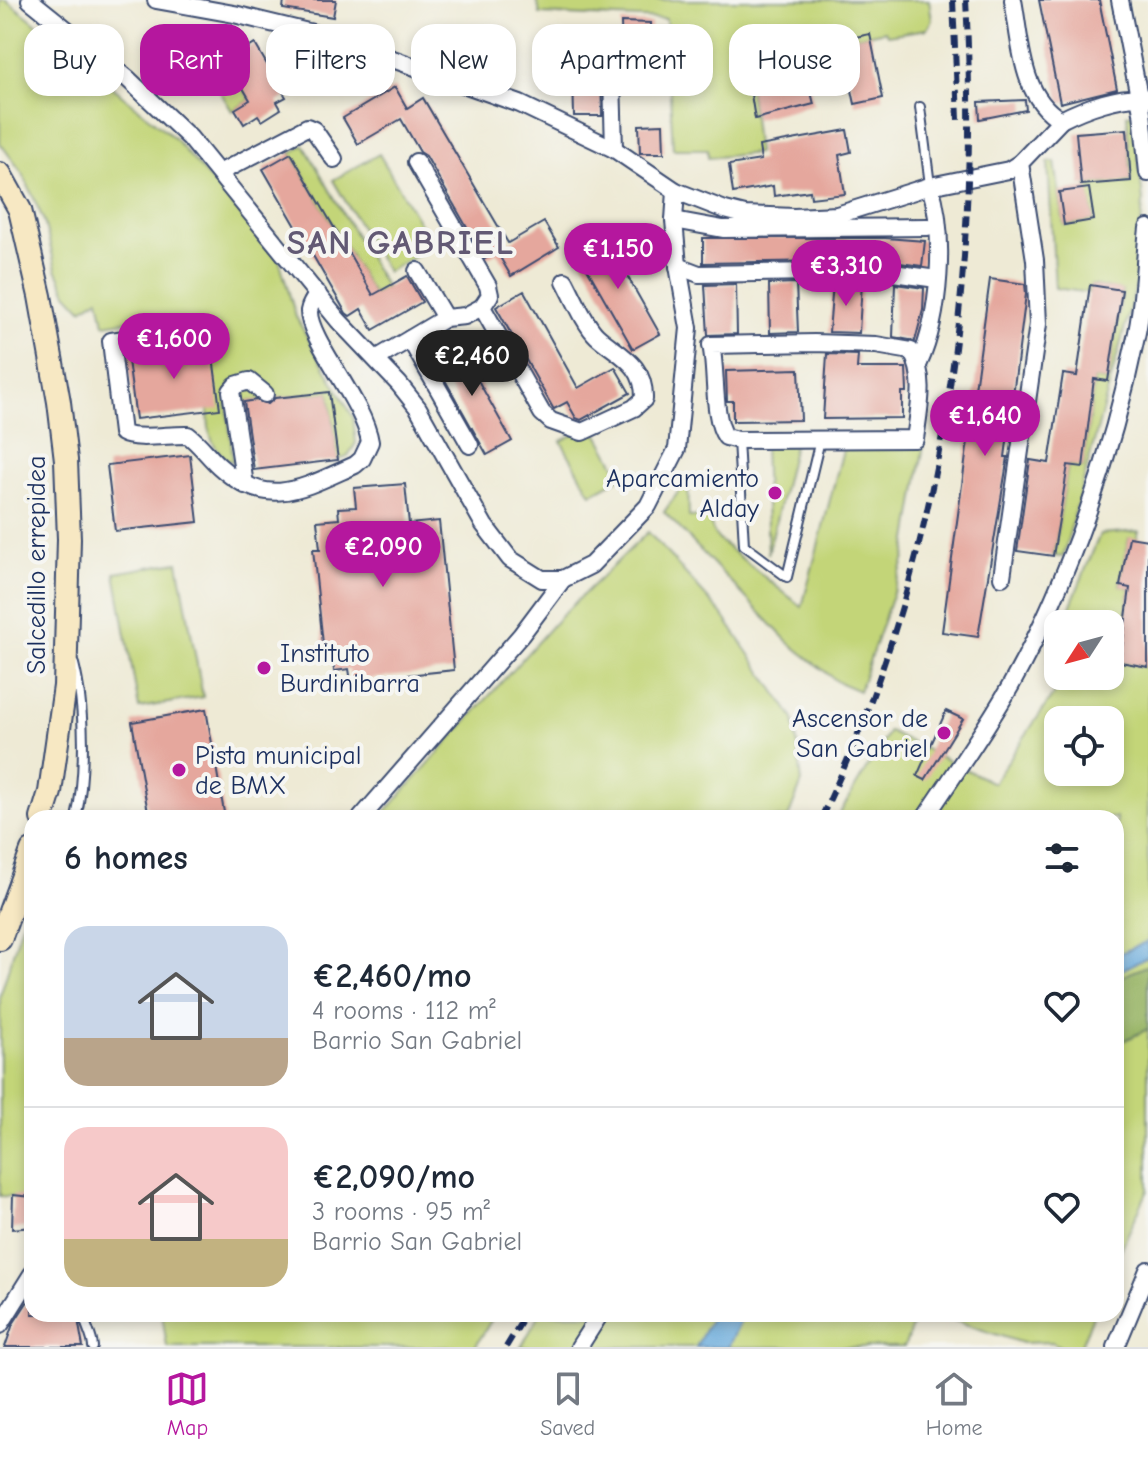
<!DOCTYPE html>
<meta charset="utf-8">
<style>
body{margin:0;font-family:"Comic Neue",sans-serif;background:#f6f6f7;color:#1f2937;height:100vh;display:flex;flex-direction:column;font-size:30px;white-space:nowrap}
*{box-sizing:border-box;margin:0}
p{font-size:26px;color:#747a83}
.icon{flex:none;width:44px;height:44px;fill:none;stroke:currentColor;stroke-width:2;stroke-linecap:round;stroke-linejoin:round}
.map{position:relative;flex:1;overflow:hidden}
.drawer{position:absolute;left:24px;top:810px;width:1100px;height:512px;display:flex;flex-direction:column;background:#fff;border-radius:24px;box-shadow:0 4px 12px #0003}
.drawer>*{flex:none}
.banner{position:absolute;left:24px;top:24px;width:1100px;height:72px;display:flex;gap:16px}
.needle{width:52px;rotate:234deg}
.fabs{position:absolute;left:1044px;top:610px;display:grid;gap:16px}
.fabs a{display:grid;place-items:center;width:80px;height:80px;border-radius:16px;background:#fff;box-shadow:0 4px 12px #0003;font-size:40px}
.price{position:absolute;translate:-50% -68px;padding:0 18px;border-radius:28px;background:#b5179e;color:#fff;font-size:26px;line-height:52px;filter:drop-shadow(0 2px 4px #0008)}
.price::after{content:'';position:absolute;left:50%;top:48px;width:24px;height:18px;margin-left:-12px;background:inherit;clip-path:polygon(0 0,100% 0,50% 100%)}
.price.selected{background:#222;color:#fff}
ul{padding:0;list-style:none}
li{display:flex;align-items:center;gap:24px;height:200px;padding:0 40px}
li+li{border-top:2px solid #e0e1e3}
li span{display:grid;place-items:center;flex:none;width:224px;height:160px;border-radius:24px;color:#555}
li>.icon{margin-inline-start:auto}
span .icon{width:96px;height:96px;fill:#fffc;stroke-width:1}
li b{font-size:34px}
h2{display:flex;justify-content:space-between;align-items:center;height:96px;padding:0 40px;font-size:34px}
.pill{padding:0 28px;border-radius:24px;background:#fff;box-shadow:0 4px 12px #0003;font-size:28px;line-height:72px}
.pill.selected{background:#b5179e;color:#fff}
.tab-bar{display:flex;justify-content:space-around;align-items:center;height:112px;border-top:2px solid #e0e1e3;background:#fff;font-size:22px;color:#747a83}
.tab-bar a{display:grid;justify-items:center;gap:4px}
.tab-bar .selected{color:#b5179e}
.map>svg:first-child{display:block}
</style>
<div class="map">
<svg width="1148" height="1347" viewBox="0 0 1148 1347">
<rect width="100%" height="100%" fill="#f6f6f2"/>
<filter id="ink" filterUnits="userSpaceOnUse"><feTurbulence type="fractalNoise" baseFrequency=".0125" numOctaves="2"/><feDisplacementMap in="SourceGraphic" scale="16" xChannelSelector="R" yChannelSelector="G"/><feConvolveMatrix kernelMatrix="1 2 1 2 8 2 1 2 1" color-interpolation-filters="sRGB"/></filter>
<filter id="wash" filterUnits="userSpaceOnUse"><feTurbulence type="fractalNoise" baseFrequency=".006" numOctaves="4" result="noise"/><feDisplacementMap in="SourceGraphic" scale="32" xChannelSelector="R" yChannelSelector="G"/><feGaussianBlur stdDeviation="1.8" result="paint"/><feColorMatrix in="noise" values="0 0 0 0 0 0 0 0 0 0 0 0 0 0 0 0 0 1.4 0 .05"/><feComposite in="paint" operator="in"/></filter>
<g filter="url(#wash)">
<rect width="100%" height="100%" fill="#eeead5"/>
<g fill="#c3d578" stroke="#6f826b" stroke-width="2" fill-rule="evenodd">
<path d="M 0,0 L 6,0 L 27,16 L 174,138 L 279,259 L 296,317 L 353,417 L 356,443 L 347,457 L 338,460 L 329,392 L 227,404 L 233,462 C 184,441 226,357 206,331 C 190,313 126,320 104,324 L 99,298 L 82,309 L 67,293 L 56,269 L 44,221 L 23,174 L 0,143 Z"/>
<path d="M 537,0 L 929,0 L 932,20 L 927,29 L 887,35 L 885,31 L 773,55 L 777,79 L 749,82 L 757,153 L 708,158 L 708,149 L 673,149 L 666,19 L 540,14 Z"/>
<path d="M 217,43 L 250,100 L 232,111 L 198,55 Z"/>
<path d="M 1134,113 L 1143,202 L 1136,286 L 1063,557 L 1053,556 L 1068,465 L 1083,467 L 1094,379 L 1108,381 L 1122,291 L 1091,285 L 1089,293 L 1055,288 L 1048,162 L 1055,162 L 1064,225 L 1094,220 L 1087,185 L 1131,181 L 1127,114 Z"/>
<path d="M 304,145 L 386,288 L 373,295 L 291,153 Z"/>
<path d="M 379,154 L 433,246 L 387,272 L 333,180 Z"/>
<path d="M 596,431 L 622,477 L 591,494 L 561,441 L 577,433 Z"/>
<path d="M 924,444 L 905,558 L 859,691 L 838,682 L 788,642 L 664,512 L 679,491 L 682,479 L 688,479 L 689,517 L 708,516 L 714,534 L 720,541 L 802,607 L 844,446 Z"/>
<path d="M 764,445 L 794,445 L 768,554 Z"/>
<path d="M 1139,531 L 1137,539 L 1129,538 L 1120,585 L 1130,588 L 1120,662 L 1148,667 L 1148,1190 L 1116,1260 L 1116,818 L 837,818 L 889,731 L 993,783 L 1059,686 L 1048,661 L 1058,637 L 1058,676 L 1110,676 L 1110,624 L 1063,624 L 1100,534 ZM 1058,720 L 1110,720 L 1110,772 L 1058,772 Z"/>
<path d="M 648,532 L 722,614 L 794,719 L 802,782 L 788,818 L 380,818 L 557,620 Z"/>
<path d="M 178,562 L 203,697 L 139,708 L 115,573 Z"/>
<path d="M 22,924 L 32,925 L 32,1197 L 0,1196 L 0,996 Z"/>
<path d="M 162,1314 L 495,1314 L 475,1347 L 167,1347 Z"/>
<path d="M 540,1314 L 917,1314 L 904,1347 L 521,1347 Z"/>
<path d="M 935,1314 L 1094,1314 L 1080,1347 L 1061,1347 L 1052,1342 L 1022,1343 Z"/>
</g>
<path fill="#9ab668" stroke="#5a7263" stroke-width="2" d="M 1148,965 L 1148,1029 L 1116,1045 L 1116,979 Z"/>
<g fill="#66a9da" stroke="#406c9c" stroke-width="2">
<path d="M 1148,941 L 1148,957 L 1116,973 L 1116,955 Z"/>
<path d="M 713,1314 L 744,1314 L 728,1347 L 696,1347 Z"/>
</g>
<g id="blocks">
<g fill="#e5a79d">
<path d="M 284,0 L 336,0 L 333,17 L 283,9 Z"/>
<path d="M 1039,0 L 1099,0 L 1117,89 L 1060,103 Z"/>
<path d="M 621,22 L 651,23 L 650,81 L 623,80 Z"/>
<path d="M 870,34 L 883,98 L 855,104 L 841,40 Z"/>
<path d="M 255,44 L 286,97 L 277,102 L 281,109 L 262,121 L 258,115 L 244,124 L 235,109 L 250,100 L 227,61 Z"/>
<path d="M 800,49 L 814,104 L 755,119 L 749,82 L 786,77 L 780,54 Z"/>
<path d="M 573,73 L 601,73 L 602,116 L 574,116 Z"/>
<path d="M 395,87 L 407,108 L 423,98 L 508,243 L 544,222 L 559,247 L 511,276 L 497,252 L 485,259 L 426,156 L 420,152 L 401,119 L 358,144 L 343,118 Z"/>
<path d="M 1025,100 L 1026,110 L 980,119 L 979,102 Z"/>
<path d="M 663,124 L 664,153 L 640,153 L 639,125 Z"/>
<path d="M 1127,129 L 1131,181 L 1081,185 L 1076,133 Z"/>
<path d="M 847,130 L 851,152 L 839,155 L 845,194 L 811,198 L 810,191 L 774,196 L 773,186 L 733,193 L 729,165 L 761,160 L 759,146 Z"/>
<path d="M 291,153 L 373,295 L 407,276 L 422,302 L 373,330 L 361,309 L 350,316 L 346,313 L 263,169 Z"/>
<path d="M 1089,188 L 1094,220 L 1064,225 L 1059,192 Z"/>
<path d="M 603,233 L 660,334 L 633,349 L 576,249 Z"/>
<path d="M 703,238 L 885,238 L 925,241 L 922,266 L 878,260 L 703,263 Z"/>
<path d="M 990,279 L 1025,284 L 1026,294 L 1005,457 L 1008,457 L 978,637 L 942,632 Z"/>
<path d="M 862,282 L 859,333 L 829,332 L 833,283 Z"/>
<path d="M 796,283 L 798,332 L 770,333 L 769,284 Z"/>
<path d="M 736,284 L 737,334 L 708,335 L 705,285 Z"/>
<path d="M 895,284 L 924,288 L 923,310 L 915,341 L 893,337 Z"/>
<path d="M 1090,285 L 1122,290 L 1108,381 L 1094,379 L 1083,467 L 1068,465 L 1053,556 L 1017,551 L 1030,460 L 1049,463 L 1063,374 L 1077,376 Z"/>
<path d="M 524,291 L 578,388 L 615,367 L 630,393 L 581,420 L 576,418 L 567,402 L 554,409 L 553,408 L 496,307 Z"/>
<path d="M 456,341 L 512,441 L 487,455 L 431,355 Z"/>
<path d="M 211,342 L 220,409 L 136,419 L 127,353 Z"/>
<path d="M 827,354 L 858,355 L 857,368 L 906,368 L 907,392 L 902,392 L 902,418 L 823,419 Z"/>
<path d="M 799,369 L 801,420 L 733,421 L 733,401 L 727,401 L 726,371 Z"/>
<path d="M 329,392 L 338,460 L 254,470 L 244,402 L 256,400 L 268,404 L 275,398 Z"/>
<path d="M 190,455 L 198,522 L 115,531 L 107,465 Z"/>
<path d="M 405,484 L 409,524 L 439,521 L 454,670 L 351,681 L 349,669 L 334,671 L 332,643 L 323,644 L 313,549 L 320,549 L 317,521 L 339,519 L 338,508 L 356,507 L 354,488 Z"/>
<path d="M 1129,537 L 1148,540 L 1148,667 L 1120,662 L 1130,588 L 1120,586 Z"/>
<path d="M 206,709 L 225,818 L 149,818 L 132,722 Z"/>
<path d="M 946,711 L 963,719 L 925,780 L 917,776 Z"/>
<path d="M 13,1195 L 32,1197 L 32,1227 L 12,1229 Z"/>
<path d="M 32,1295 L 32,1314 L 77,1314 L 83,1347 L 5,1347 L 13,1324 Z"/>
</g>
</g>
</g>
<g filter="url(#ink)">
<use href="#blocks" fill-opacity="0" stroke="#3b4b70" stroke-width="2"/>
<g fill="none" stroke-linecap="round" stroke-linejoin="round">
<defs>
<g id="lane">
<path d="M 920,107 L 930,185"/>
<path d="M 738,440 L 744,545 L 787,577 L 820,440"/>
<path d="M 74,664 C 85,706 86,775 76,818"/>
<path d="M 84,1314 C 85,1327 92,1334 93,1347"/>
</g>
<g id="street">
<path d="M 30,0 L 127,78 L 190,138 L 338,320 L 399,384 L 418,408 L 484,525 L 510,559 L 542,579 L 563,579 L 591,565 L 648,506 L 677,449 L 689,328 L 678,266 L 674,220 L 676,191"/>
<path d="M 156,0 L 234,14 L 333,38 L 520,104 L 614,149 L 676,191 L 725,210 L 745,215 L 794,217 L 837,215 L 930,186 L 1009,170 L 1020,163"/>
<path d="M 1013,0 C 1021,42 1020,96 1061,120 C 1084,108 1122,94 1148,98"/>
<path d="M 1120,0 L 1142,112 L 1148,173"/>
<path d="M 611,42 L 614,149"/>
<path d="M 416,162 L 488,286 L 490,295 L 482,307 L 542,413 L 551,421 L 582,432 L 634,408 L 644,399 C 645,363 618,355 597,336 C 585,325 573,296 565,281"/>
<path d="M 219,173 L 307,127 L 314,130 L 334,159"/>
<path d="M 674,220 L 723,229 L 928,227"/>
<path d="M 678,266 L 699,274 L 878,271 L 937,279"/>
<path d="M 417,271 L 445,318"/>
<path d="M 185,330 L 111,341 L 122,433 C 135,441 171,434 188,435 C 200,444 208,456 219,466 C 268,511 303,488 355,465 L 362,459 L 370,442 C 364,402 308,339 309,311 C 310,304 314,299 318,294"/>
<path d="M 410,339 L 470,445"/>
<path d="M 814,343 L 876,345 L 911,351 C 927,376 919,410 915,439 L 738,440 L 726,437 C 712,418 717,370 711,345 Z"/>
<path d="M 376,359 L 445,318 L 465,316 L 482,307"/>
<path d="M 919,363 C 940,316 946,235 930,186"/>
<path d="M 245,485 L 231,391 L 236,385 L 249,381 L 265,394"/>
<path d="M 1002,577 L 1038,324 L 1035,260 L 1020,163 L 1061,120"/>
<path d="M 361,818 L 521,635 L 563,579"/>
<path d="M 925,818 C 954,774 985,731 1011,685 C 1069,580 1112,455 1136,337 C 1144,302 1144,264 1148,228"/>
<path d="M 0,1325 L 32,1274"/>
<path d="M 579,1347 L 600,1314"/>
<path d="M 1116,1347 L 1148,1270"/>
</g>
<g id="secondary">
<path d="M 0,174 L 20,210 L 40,296 L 59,402 L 66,460 L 69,539 L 65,686 L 50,792 L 42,818"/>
<path d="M 0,939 L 32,851"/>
</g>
</defs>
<use href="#lane" stroke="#3b4b70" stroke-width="12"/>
<use href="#street" stroke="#3b4b70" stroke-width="20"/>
<use href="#secondary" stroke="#3b4b70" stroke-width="26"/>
<use href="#lane" stroke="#fff" stroke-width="8"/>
<use href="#street" stroke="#fff" stroke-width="16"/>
<use href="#secondary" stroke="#f7e8c3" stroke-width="22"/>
<g stroke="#1b2f5e" stroke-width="6" stroke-dasharray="12 6" stroke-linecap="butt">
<path d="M 953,0 L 958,120"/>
<path d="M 821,818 C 943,565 981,278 966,0"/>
<path d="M 506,1347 L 526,1314"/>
</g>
</g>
</g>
<g fill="#b5179e" stroke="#f6f6f2" stroke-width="3">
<circle cx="775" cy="493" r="8"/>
<circle cx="264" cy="668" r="8"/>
<circle cx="944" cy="733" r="8"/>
<circle cx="179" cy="770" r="8"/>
</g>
<g text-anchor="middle" stroke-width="8" stroke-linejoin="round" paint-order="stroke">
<g font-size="26" fill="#1b2f5e" stroke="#f6f6f2" text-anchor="end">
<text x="759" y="487">Aparcamiento<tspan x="759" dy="30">Alday</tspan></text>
<text x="280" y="662" text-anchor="start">Instituto<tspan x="280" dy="30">Burdinibarra</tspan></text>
<text x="928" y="727">Ascensor de<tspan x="928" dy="30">San Gabriel</tspan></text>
<text x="195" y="764" text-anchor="start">Pista municipal<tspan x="195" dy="30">de BMX</tspan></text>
</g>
<g font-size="26" fill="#1b2f5e" stroke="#f6f6f2">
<text transform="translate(36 565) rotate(-90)" y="9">Salcedillo errepidea</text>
</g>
<g font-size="34" font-weight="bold" letter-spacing="2" fill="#625974" stroke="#f6f6f2">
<text x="401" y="254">SAN GABRIEL</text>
</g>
</g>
</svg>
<div class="fabs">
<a><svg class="needle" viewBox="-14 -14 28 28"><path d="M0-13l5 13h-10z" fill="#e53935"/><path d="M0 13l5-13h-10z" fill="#747a83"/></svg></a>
<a><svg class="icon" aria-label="locate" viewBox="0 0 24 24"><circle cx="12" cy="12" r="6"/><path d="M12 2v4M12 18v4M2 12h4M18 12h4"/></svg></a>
</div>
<b class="price" style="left:618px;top:291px">€1,150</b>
<b class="price" style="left:846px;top:308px">€3,310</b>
<b class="price" style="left:174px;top:381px">€1,600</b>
<b class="price selected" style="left:472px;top:398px">€2,460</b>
<b class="price" style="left:985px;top:458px">€1,640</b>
<b class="price" style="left:383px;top:589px">€2,090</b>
<div class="banner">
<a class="pill">Buy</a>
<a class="pill selected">Rent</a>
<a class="pill">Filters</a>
<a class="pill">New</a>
<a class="pill">Apartment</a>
<a class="pill">House</a>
</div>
<section class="drawer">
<h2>6 homes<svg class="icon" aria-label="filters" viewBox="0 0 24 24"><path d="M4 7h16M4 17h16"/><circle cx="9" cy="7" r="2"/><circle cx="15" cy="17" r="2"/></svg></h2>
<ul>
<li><span style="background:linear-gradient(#c9d6e8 70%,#b9a48a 0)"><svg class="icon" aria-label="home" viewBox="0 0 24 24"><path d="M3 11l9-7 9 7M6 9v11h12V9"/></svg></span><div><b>€2,460/mo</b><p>4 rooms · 112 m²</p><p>Barrio San Gabriel</p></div><svg class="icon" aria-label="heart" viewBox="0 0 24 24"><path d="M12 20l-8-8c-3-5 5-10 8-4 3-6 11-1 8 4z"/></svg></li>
<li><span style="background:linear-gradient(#f6c9c9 70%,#c2b280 0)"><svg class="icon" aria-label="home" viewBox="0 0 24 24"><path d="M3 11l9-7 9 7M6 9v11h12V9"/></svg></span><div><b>€2,090/mo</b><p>3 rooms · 95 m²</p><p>Barrio San Gabriel</p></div><svg class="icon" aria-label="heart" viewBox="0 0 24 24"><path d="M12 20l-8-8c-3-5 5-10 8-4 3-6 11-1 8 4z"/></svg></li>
</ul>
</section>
</div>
<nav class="tab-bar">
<a class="selected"><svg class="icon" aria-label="map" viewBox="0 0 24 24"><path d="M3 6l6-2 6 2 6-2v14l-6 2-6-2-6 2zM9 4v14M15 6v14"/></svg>Map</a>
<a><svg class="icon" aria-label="saved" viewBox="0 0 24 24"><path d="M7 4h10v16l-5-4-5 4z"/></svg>Saved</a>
<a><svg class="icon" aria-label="home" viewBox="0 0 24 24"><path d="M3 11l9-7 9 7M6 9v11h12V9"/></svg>Home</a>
</nav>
